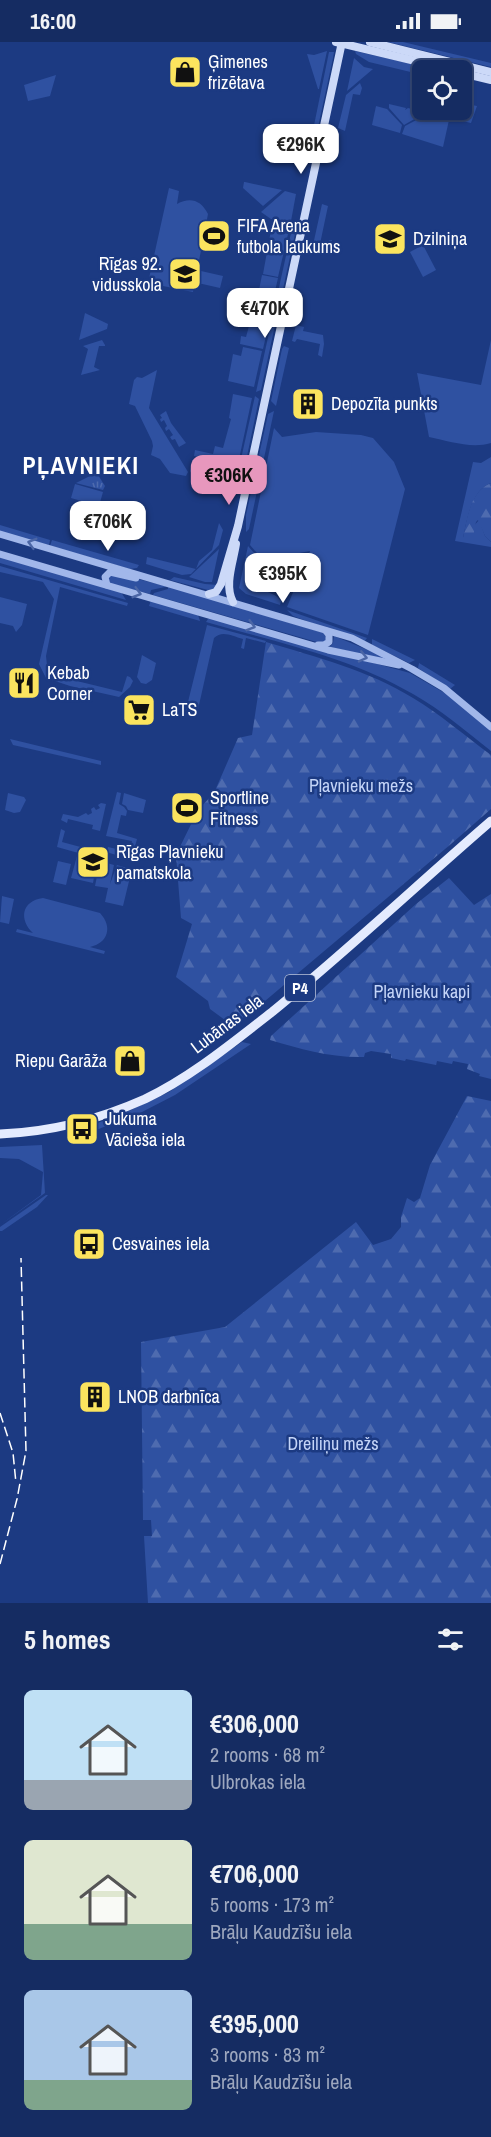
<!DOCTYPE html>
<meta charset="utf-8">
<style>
body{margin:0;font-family:"Archivo Narrow",sans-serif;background:#22386b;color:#f1f3f6;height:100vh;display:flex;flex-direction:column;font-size:22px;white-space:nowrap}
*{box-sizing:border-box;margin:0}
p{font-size:20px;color:#9da7be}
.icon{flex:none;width:33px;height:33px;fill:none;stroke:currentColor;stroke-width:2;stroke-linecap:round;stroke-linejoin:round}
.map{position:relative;height:1561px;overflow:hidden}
.panel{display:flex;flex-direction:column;background:#152c62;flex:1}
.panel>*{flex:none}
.tools{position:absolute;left:412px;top:18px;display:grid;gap:12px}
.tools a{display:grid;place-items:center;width:60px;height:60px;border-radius:9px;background:#152c62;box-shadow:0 2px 4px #0004,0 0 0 2px #344877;font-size:30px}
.price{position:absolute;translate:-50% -51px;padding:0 14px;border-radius:12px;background:#fff;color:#222;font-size:20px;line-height:39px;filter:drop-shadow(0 2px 3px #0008)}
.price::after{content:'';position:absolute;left:50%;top:36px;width:18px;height:14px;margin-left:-9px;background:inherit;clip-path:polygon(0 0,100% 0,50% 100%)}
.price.on{background:#e797bd;color:#111}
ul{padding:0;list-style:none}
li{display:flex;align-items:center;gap:18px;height:150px;padding:0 24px}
li span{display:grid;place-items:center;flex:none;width:168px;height:120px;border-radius:9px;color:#555}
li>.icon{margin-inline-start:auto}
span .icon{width:72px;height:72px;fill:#fffc;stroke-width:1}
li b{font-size:26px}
h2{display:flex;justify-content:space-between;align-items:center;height:72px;padding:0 24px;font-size:26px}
.status{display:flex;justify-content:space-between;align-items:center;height:42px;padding:0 30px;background:#152c62;direction:ltr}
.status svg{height:16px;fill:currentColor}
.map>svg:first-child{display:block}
</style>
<div class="status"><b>16:00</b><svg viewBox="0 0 49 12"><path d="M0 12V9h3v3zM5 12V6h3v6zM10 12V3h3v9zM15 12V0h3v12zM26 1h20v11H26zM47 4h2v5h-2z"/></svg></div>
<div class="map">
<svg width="491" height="1561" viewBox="0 0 491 1561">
<defs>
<pattern id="forest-firs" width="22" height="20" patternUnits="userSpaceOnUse" patternTransform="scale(1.5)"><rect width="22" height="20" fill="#2f51a1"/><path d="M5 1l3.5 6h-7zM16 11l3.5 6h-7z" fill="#4e6baf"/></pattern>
<pattern id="park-tufts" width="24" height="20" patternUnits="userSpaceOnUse" patternTransform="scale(1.5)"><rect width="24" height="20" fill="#2f51a1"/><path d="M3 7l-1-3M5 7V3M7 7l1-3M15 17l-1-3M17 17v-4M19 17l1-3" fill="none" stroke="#4e6baf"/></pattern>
</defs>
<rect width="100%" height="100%" fill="#1c3a82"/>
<g fill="#2f51a1">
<path d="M 388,0 L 403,0 L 491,21 L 491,25 Z"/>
<path d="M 327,9 L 319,47 L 318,47 L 307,12 L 314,13 Z"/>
<path d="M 355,9 L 438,28 L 423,28 L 423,33 L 369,20 L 356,12 Z"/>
<path d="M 329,10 L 334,10 L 333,16 L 315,99 L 311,98 Z"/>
<path d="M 354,16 L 364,25 L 373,27 L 347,49 Z"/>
<path d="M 56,33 L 50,54 L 28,59 L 24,43 Z"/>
<path d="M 360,41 L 362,46 L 360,53 L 353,52 L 345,89 L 338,86 L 346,53 Z"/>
<path d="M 389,62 L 406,66 L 405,68 L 408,66 L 424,70 L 423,72 L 404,83 L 389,66 Z"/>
<path d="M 467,62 L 477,64 L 471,81 L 433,72 L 434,69 L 428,68 L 439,68 L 471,77 L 472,69 L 466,68 Z"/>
<path d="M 376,64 L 387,67 L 402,83 L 400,91 L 372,83 Z"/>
<path d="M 426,73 L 449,78 L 443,105 L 402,92 L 405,84 Z"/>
<path d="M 244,140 L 245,140 L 282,148 L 263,164 L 243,146 Z"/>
<path d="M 169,146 L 179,149 L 177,162 C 190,155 201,158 208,172 L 193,250 L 148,241 Z"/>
<path d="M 285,149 L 296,152 L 291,179 L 271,177 L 261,170 Z"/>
<path d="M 322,162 L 328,164 L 320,202 L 327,204 L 329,198 L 332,198 L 330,207 L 313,203 Z"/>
<path d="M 210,179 L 224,182 L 218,210 L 204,207 Z"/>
<path d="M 271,188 L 288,192 L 278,235 L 263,232 Z"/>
<path d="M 291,191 L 295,192 L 281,256 L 278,255 L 278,250 Z"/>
<path d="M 423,203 L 436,228 L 423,235 L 410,210 Z"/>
<path d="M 201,229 L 223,234 L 220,246 L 198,241 Z"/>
<path d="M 262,233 L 278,236 L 273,258 L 268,257 L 253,263 L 257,258 Z"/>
<path d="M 276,259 L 280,260 L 261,348 L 256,350 Z"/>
<path d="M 247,267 L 271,272 L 263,307 L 240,302 L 241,294 L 246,295 L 249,284 L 244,278 Z"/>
<path d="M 85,271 L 108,282 L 107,287 L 79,298 Z"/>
<path d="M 296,283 L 304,285 L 303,289 L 323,293 L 324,302 L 322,315 L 318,313 L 320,302 L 297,297 L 295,300 L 292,299 Z"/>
<path d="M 102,298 L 105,303 L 105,304 L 99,304 L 94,325 L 100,328 L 81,333 L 88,307 L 83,304 Z"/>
<path d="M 491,298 L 491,401 C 471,407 449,399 429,395 L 417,331 L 481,343 Z"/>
<path d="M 284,304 L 289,306 L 276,364 L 271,359 L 282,307 Z"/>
<path d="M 243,305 L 262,309 L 254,345 L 228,339 L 233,312 L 241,314 Z"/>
<path d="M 157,328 L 149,366 L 188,430 L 186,434 L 170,431 L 160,417 L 151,413 L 153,404 L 152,399 L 135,364 L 129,362 L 134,338 L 137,335 L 142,336 Z"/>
<path d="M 233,352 L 252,356 L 238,422 L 235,423 L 194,414 L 195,408 L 213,412 L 215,404 L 223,406 L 231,377 L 229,376 Z"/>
<path d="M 255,354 L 259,357 L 241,443 L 237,445 L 235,444 Z"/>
<path d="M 166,369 L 171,381 L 186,401 L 179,405 L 175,397 L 172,398 L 170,395 L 173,393 L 169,387 L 166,389 L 165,386 L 167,384 L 164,378 L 161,380 L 160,377 L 162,376 L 160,373 Z"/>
<path d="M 274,369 L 249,487 L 246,490 L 246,473 L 268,372 Z"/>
<path d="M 274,386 L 282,395 L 316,390 L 361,393 L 373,396 L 394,420 L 405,447 L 368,593 L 287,565 L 310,509 L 263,518 L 250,503 Z"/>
<path d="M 491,415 L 491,441 C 471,448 467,478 463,496 L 479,478 L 485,494 L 491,500 L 491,505 L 455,499 L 473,420 L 481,421 Z"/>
<path d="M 193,417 L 234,426 L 236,427 L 233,443 L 194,436 L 190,429 Z"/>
<path d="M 75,442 L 103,450 L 99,464 L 71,456 Z"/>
<path d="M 219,481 L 223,488 L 219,503 L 191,532 L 182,533 L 146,522 L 147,515 L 196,527 L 199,519 L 212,508 Z"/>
<path d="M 0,483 L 50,498 L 49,503 L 0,490 Z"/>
<path d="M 52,498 L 139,523 L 137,526 L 130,527 L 50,504 Z"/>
<path d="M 248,504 L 262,520 L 255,536 C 264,554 273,548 281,559 L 280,563 L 246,552 L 239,546 Z"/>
<path d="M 219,507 L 212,540 L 205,540 L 189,535 Z"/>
<path d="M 0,515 L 121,550 L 126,558 L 0,521 Z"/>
<path d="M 0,524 L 128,561 L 127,564 L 60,545 L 46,614 L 48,632 L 122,650 L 127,634 L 130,635 L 133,639 L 130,645 L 119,655 L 70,644 L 46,636 L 39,622 L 54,557 L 43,540 L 0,530 Z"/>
<path d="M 113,531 L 166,544 L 165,545 L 151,548 L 150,552 L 112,542 L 108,539 L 109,534 Z"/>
<path d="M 174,535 L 205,542 L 218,543 L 214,547 L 208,548 L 170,538 Z"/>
<path d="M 168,544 L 324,591 L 327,599 L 320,601 L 153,553 L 154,551 L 168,547 Z"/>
<path d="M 0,555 L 27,562 L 22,583 L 16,590 L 13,584 L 0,581 Z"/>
<path d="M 151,558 L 198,573 L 200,579 L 149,564 Z"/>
<path d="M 287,568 L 367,596 L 364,600 L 293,574 Z"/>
<path d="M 208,577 L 214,577 L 410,631 L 448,653 L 491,688 L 491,709 C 466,689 441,668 413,652 C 350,615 276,600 206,580 Z"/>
<path d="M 207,583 L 266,599 L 265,601 L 246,596 L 244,607 L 241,606 L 243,597 C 232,594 222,588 214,596 L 197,672 L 195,673 L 187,671 L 186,668 Z"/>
<path d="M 334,594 L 397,620 L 330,605 L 333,601 Z"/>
<path d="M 372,597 L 415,618 L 409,621 L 372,603 Z"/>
<path d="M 142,613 L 156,621 L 152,638 L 146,642 L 141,641 L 137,635 Z"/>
<path d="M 419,621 L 455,643 L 450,647 L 418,626 Z"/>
<path d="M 10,697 L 101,719 L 101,723 L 13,703 Z"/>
<path d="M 117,750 L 121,751 L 119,762 L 124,765 L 127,769 L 126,774 L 121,773 L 117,791 L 137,797 L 133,812 L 127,816 L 106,810 L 108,805 L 129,810 L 132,799 L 106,794 Z"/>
<path d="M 8,751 L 24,755 L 26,758 L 20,770 L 14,771 L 5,768 Z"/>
<path d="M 124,751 L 146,758 L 143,771 L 128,768 L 126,764 L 122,762 Z"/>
<path d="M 101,761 L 106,762 L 100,789 L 92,787 L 93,783 L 68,777 L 67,781 L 61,778 L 63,772 L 78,775 L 86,771 L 88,773 L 92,771 L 91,767 L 94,765 L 96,768 L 100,766 L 98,763 Z"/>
<path d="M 61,787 L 65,789 L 62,800 L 88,807 L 88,809 L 82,812 L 57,805 Z"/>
<path d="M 77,814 L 97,818 L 93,841 L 71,836 Z"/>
<path d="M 58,819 L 71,822 L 66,843 L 53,840 Z"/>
<path d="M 100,819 L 114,823 L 110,842 L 117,823 L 127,826 L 127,829 L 131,831 L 123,864 L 105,860 L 108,846 L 95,844 Z"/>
<path d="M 2,854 L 14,857 L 9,882 L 0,880 Z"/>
<path d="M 43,856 L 100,871 C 113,885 108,901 90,905 L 105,909 L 104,912 L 16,890 L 17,887 L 33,891 C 19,878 21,859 43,856 Z"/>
<path d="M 242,1000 L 251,1002 L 175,1053 L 142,1070 L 91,1090 L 86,1085 L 120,1073 L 169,1050 Z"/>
<path d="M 42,1103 L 45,1151 L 0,1183 L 41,1153 L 43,1130 L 19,1117 L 0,1116 L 0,1105 Z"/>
<path d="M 46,1153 L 48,1153 L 37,1165 L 2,1189 L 0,1189 L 0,1185 Z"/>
</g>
<g fill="url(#forest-firs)">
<path d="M 491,441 L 491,500 L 485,494 L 478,478 L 476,480 L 472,500 L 463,496 C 467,477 470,449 491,441 Z"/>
<path d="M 266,600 C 316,615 368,628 413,656 C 440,672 465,694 491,713 L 491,767 L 451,802 L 246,975 L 225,978 L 210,967 L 208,959 L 176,935 L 192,882 L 181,876 L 176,813 L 198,768 L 214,751 L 238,696 L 252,693 Z"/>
<path d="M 449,836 L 474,863 L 491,852 L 491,1037 L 479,1034 L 480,1032 L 467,1027 L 468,1022 L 453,1019 L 452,1022 L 437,1019 L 436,1023 L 406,1017 L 405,1019 L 391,1016 L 391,1012 L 371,1009 L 365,1011 L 364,1015 C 331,1016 301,1007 270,998 L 271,994 L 416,862 Z"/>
<path d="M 467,1054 L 491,1059 L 491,1561 L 148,1561 L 144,1494 L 152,1494 L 151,1478 L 143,1478 L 141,1300 L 225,1285 L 356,1180 L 373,1203 L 391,1197 L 401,1185 L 401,1175 L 407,1156 L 414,1160 L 420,1156 L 430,1123 Z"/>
</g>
<path fill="url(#park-tufts)" d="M 94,432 L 98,433 L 105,444 L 103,448 L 76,441 Z"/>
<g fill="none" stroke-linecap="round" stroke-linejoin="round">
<g stroke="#a1b7ea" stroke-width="7">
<path d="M 0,492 L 352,596 L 412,627 L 444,646 L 491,685"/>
<path d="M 0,512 L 328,608 L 399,623"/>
<path d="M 107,543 L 105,535 L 110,530 L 136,536"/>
<path d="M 318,603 L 324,603 L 329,600 L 329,593 L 326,589"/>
</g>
<g stroke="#ccd9f8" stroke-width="8">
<path d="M 336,0 L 453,28"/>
<path d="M 370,0 L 491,30"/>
<path d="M 462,31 L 491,38"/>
<path d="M 209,552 L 216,550 L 221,542 L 238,484 L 342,0"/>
<path d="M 233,560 C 224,543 233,521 236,502"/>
</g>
<path stroke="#e4ebfe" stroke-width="9" d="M 0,1092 C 51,1090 98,1078 145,1057 C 191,1035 232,1001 272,970 C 347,909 418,842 491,779"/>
<g stroke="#fff" stroke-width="1.5" stroke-dasharray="10 4.5" stroke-linecap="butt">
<path d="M 0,1371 L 13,1411 L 16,1441"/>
<path d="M 0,1522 L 17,1457 L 26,1409 L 21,1216"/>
</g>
</g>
<defs><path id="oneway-chevron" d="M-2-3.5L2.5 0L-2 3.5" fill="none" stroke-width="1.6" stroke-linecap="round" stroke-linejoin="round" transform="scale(1.5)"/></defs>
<g stroke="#4b66a6">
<use href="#oneway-chevron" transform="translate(32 501) rotate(-164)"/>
<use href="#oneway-chevron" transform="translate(137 551) rotate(16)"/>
<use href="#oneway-chevron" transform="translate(251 584) rotate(16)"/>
<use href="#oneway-chevron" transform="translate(363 615) rotate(13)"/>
</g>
<defs>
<symbol id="shop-square" viewBox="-11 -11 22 22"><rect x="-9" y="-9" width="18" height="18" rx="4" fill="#fbe45e" stroke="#1c3a82"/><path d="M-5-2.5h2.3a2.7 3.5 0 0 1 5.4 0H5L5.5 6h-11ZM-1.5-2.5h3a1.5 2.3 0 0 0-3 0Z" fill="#111"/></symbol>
<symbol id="stadium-square" viewBox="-11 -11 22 22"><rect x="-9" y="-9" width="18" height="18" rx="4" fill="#fbe45e" stroke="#1c3a82"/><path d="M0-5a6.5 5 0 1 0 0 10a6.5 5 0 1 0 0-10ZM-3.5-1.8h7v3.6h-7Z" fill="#111"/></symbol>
<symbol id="school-square" viewBox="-11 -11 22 22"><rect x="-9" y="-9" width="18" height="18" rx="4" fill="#fbe45e" stroke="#1c3a82"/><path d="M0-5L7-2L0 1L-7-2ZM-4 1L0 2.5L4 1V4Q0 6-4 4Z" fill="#111"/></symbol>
<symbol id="building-square" viewBox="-11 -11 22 22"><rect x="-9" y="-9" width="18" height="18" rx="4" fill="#fbe45e" stroke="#1c3a82"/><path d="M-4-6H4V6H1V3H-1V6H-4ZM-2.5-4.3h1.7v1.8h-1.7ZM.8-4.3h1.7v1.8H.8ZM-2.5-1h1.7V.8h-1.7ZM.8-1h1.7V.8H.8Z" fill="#111"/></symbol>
<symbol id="restaurant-square" viewBox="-11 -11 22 22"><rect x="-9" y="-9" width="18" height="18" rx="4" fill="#fbe45e" stroke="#1c3a82"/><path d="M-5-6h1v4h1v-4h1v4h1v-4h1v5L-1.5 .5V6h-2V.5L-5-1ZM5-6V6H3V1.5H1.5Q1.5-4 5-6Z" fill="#111"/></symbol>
<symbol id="supermarket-square" viewBox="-11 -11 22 22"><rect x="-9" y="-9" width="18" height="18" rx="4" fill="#fbe45e" stroke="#1c3a82"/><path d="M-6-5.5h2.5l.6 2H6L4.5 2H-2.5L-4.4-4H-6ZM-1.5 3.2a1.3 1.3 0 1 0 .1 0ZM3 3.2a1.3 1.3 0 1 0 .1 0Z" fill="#111"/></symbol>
<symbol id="bus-square" viewBox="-11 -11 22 22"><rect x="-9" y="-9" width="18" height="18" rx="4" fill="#fbe45e" stroke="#1c3a82"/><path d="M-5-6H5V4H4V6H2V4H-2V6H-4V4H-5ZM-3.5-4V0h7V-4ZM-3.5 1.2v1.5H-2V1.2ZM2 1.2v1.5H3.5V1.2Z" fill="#111"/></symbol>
</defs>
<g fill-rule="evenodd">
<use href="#shop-square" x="166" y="11" width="38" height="38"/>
<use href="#stadium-square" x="195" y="175" width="38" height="38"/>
<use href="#school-square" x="371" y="178" width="38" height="38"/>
<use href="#school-square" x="166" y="213" width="38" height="38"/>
<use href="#building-square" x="289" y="343" width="38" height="38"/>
<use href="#restaurant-square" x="5" y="622" width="38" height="38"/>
<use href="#supermarket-square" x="120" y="649" width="38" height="38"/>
<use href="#stadium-square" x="168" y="747" width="38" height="38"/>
<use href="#school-square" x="74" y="801" width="38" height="38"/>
<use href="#shop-square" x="111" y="1000" width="38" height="38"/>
<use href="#bus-square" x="63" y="1068" width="38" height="38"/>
<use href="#bus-square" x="70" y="1183" width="38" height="38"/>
<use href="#building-square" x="76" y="1336" width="38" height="38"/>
</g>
<g text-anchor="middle" stroke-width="5" stroke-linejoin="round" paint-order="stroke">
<rect fill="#1c3a82" stroke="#bbc4da" stroke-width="1.5" x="285" y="933" width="30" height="26" rx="4.5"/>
<g font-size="16" font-weight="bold" fill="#fff">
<text x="300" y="952">P4</text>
</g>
<g font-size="18" fill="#fff" stroke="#1c3a82" text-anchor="start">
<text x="208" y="26">Ģimenes<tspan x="208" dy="21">frizētava</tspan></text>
<text x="237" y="190">FIFA Arena<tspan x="237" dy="21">futbola laukums</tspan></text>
<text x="413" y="203">Dzilniņa</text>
<text x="162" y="228" text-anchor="end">Rīgas 92.<tspan x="162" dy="21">vidusskola</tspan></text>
<text x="331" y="368">Depozīta punkts</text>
<text x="47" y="637">Kebab<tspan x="47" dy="21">Corner</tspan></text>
<text x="162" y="674">LaTS</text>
<text x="210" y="762">Sportline<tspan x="210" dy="21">Fitness</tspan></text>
<text x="116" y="816">Rīgas Pļavnieku<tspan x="116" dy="21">pamatskola</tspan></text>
<text x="107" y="1025" text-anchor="end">Riepu Garāža</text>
<text x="105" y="1083">Jukuma<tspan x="105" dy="21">Vācieša iela</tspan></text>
<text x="112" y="1208">Cesvaines iela</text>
<text x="118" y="1361">LNOB darbnīca</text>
</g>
<g font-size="18" fill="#c5d5f8" stroke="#1c3a82">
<text x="361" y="750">Pļavnieku mežs</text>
<text x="422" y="956">Pļavnieku kapi</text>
<text x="333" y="1408">Dreiliņu mežs</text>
</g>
<g font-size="18" fill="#fff" stroke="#1c3a82">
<text transform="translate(227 982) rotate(-37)" y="6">Lubānas iela</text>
</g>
<g font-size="24" font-weight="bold" letter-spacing="1.5" fill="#fff" stroke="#1c3a82">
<text x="81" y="432">PĻAVNIEKI</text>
</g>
</g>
</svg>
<div class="tools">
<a><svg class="icon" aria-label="locate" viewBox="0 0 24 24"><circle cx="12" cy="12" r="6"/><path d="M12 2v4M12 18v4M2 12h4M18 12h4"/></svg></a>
</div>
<b class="price" style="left:301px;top:133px">€296K</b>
<b class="price" style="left:265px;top:297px">€470K</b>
<b class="price on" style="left:229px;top:464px">€306K</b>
<b class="price" style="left:108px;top:510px">€706K</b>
<b class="price" style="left:283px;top:562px">€395K</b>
</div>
<section class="panel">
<h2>5 homes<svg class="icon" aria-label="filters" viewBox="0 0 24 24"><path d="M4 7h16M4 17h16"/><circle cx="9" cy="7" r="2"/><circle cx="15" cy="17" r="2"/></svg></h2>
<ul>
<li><span style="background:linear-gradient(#bfe0f5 75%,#9aa5b1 0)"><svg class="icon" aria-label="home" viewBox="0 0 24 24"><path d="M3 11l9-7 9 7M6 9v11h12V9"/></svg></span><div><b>€306,000</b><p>2 rooms · 68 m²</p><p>Ulbrokas iela</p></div></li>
<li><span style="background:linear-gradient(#dfe7d0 70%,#7fa58c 0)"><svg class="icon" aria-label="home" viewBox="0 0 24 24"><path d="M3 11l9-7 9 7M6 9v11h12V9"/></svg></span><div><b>€706,000</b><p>5 rooms · 173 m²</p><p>Brāļu Kaudzīšu iela</p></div></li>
<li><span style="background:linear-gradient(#a9c7e8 75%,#7fa58c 0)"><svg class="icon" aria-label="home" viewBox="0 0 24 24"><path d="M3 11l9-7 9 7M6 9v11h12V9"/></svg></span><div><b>€395,000</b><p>3 rooms · 83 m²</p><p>Brāļu Kaudzīšu iela</p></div></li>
</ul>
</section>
